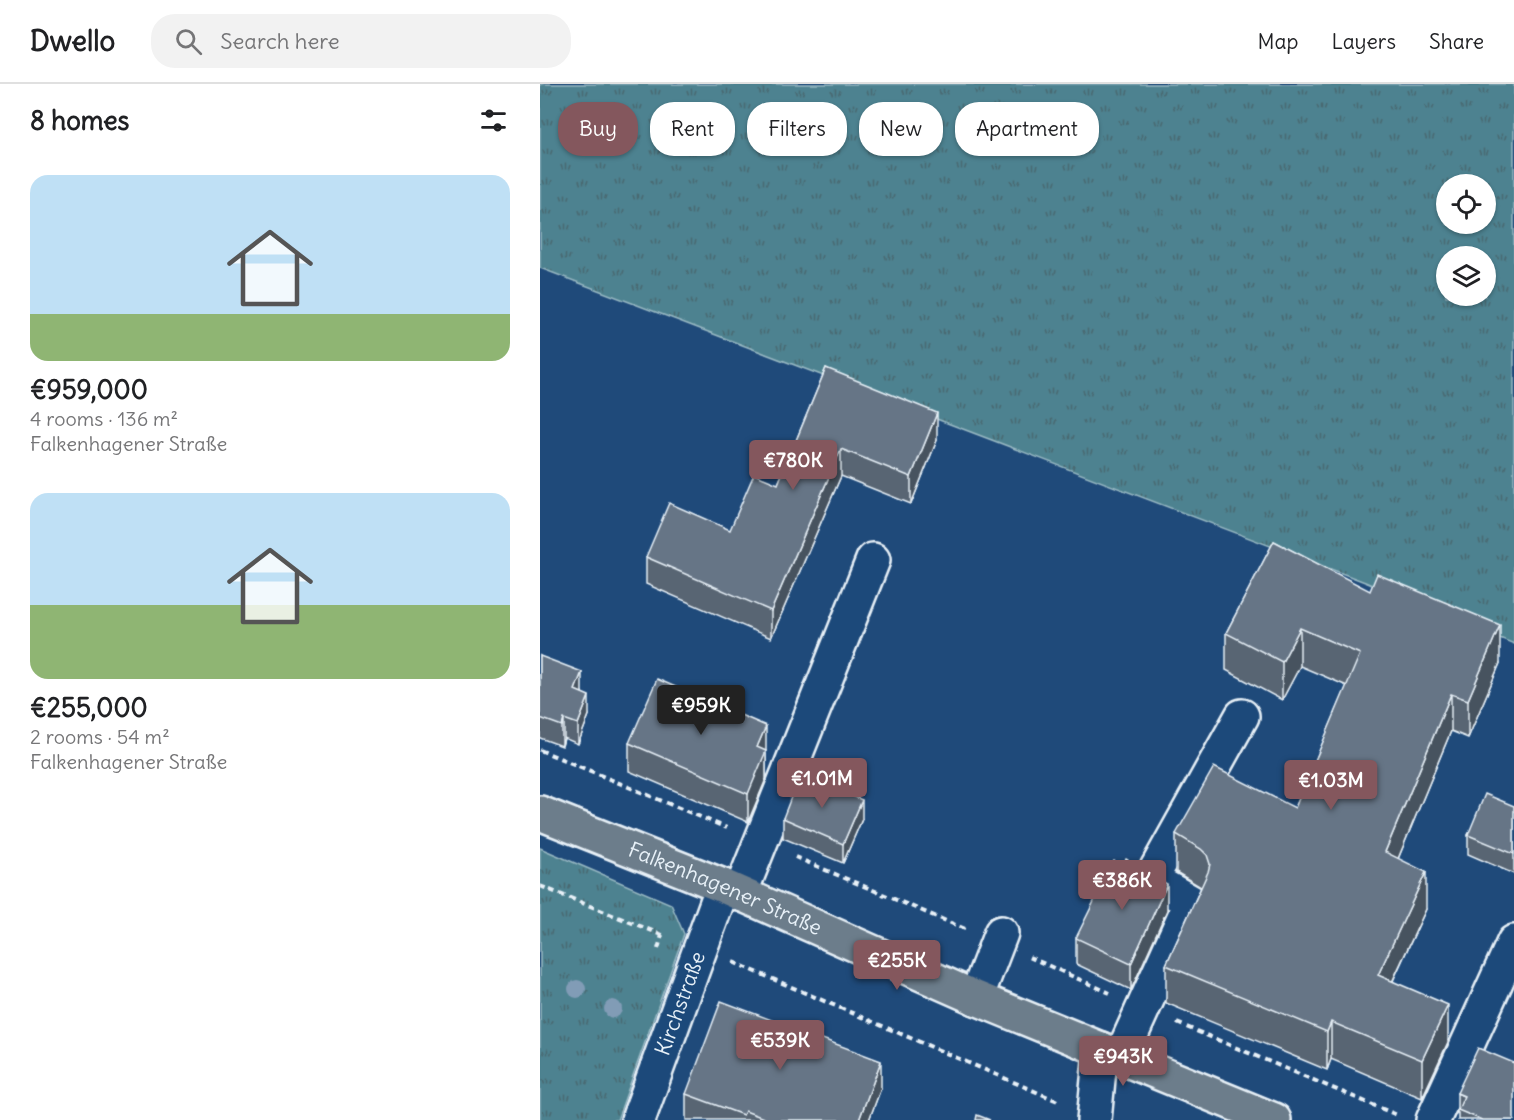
<!DOCTYPE html>
<meta charset="utf-8">
<style>
body{margin:0;font-family:Delius,sans-serif;background:#f2f2f2;color:#202124;height:100vh;display:flex;flex-direction:column;font-size:22px;white-space:nowrap}
*{box-sizing:border-box;margin:0}
p{font-size:20px;color:#757577}
.icon{flex:none;width:33px;height:33px;fill:none;stroke:currentColor;stroke-width:2;stroke-linecap:round;stroke-linejoin:round}
.map{position:relative;flex:1;overflow:hidden}
.side{display:flex;flex-direction:column;background:#fff;width:540px}
.side>*{flex:none}
.banner{position:absolute;left:18px;top:18px;width:570px;height:54px;display:flex;gap:12px}
.tools{position:absolute;left:896px;top:90px;display:grid;gap:12px}
.tools a{display:grid;place-items:center;width:60px;height:60px;border-radius:50%;background:#fff;box-shadow:0 2px 4px #0004;font-size:30px}
.price{position:absolute;translate:-50% -51px;padding:0 14px;border-radius:6px;background:#84575d;color:#fff;font-size:20px;line-height:39px;filter:drop-shadow(0 2px 3px #0008)}
.price::after{content:'';position:absolute;left:50%;top:36px;width:18px;height:14px;margin-left:-9px;background:inherit;clip-path:polygon(0 0,100% 0,50% 100%)}
.price.current{background:#222;color:#fff}
ul{padding:0;list-style:none}
li{display:grid;align-content:center;gap:12px;height:318px;padding:0 30px}
li span{display:grid;place-items:center;height:186px;border-radius:18px;color:#555}
li>.icon{margin-inline-start:auto}
span .icon{width:108px;height:108px;fill:#fffc;stroke-width:1}
li b{font-size:26px}
h2{display:flex;justify-content:space-between;align-items:center;height:72px;padding:0 30px;font-size:26px}
.chip{padding:0 21px;border-radius:24px;background:#fff;box-shadow:0 2px 4px #0004;font-size:21px;line-height:54px}
.chip.current{background:#84575d;color:#fff}
header{display:flex;align-items:center;gap:36px;box-sizing:border-box;height:84px;padding:0 30px;background:#fff;border-bottom:2px solid #e0e0e0}
header strong{font-size:28px}
nav{display:flex;gap:33px;margin-inline-start:auto;font-size:21px}
.search{width:420px;height:54px;background:#f2f2f2;display:flex;align-items:center;gap:15px;box-sizing:border-box;padding:0 21px;border-radius:24px;color:#757577;font-size:22px}
main{display:flex;flex:1;min-height:0}
.map>svg:first-child{display:block}
</style>
<header>
<strong>Dwello</strong>
<div class="search"><svg class="icon" aria-label="search" viewBox="0 0 24 24"><circle cx="10" cy="10" r="6"/><path d="M15 15l6 6"/></svg>Search here</div>
<nav><a>Map</a><a>Layers</a><a>Share</a></nav>
</header>
<main>
<section class="side">
<h2>8 homes<svg class="icon" aria-label="filters" viewBox="0 0 24 24"><path d="M4 7h16M4 17h16"/><circle cx="9" cy="7" r="2"/><circle cx="15" cy="17" r="2"/></svg></h2>
<ul>
<li><span style="background:linear-gradient(#bfe0f5 75%,#8fb573 0)"><svg class="icon" aria-label="home" viewBox="0 0 24 24"><path d="M3 11l9-7 9 7M6 9v11h12V9"/></svg></span><div><b>€959,000</b><p>4 rooms · 136 m²</p><p>Falkenhagener Straße</p></div></li>
<li><span style="background:linear-gradient(#bfe0f5 60%,#8fb573 0)"><svg class="icon" aria-label="home" viewBox="0 0 24 24"><path d="M3 11l9-7 9 7M6 9v11h12V9"/></svg></span><div><b>€255,000</b><p>2 rooms · 54 m²</p><p>Falkenhagener Straße</p></div></li>
</ul>
</section>
<div class="map">
<svg width="974" height="1036" viewBox="0 0 974 1036">
<defs>
<pattern id="grass-tufts" width="24" height="20" patternUnits="userSpaceOnUse" patternTransform="scale(1.5)"><rect width="24" height="20" fill="#4d8290"/><path d="M3 7l-1-3M5 7V3M7 7l1-3M15 17l-1-3M17 17v-4M19 17l1-3" fill="none" stroke="#4a6870"/></pattern>
</defs>
<rect width="100%" height="100%" fill="#1f4a7a"/>
<filter id="ink" filterUnits="userSpaceOnUse"><feTurbulence type="fractalNoise" baseFrequency=".0167" numOctaves="2"/><feDisplacementMap in="SourceGraphic" scale="12" xChannelSelector="R" yChannelSelector="G"/><feConvolveMatrix kernelMatrix="1 2 1 2 8 2 1 2 1" color-interpolation-filters="sRGB"/></filter>
<g filter="url(#ink)">
<g fill="url(#grass-tufts)" stroke="#9abac4" stroke-width="1.5" fill-rule="evenodd">
<path d="M 0,0 L 974,0 L 974,560 L 825,498 L 0,184 ZM 906,100 L 945,100 L 945,140 L 906,140 ZM 906,172 L 945,172 L 945,212 L 906,212 Z"/>
<path d="M 0,764 L 131,820 L 144,850 L 77,1036 L 0,1036 Z"/>
</g>
<g fill="none" stroke-linecap="round" stroke-linejoin="round">
<defs>
<g id="minor">
<path d="M 200,810 L 333,476"/>
<path d="M 436,914 L 461,849"/>
<path d="M 581,973 L 651,818 L 611,795 L 702,632"/>
<path id="s1" d="M 98,1036 L 183,802"/>
<path d="M 554,1036 L 561,965"/>
<path d="M 893,1036 L 974,858"/>
</g>
<g id="major">
<path id="s2" d="M 0,729 L 183,802 L 436,914 L 734,1036"/>
</g>
</defs>
<use href="#minor" stroke="#e8f1f8" stroke-width="38"/>
<use href="#major" stroke="#e8f1f8" stroke-width="38"/>
<g stroke="#e8f1f8" stroke-width="4" stroke-dasharray="6 4.5" stroke-linecap="butt">
<path d="M 0,666 L 187,744"/>
<path d="M 255,773 L 425,845"/>
<path d="M 0,802 L 125,852"/>
<path d="M 118,865 L 122,851"/>
<path d="M 489,873 L 570,909"/>
<path d="M 193,878 L 520,1018"/>
<path d="M 637,939 L 857,1031"/>
</g>
<use href="#minor" stroke="#1f4a7a" stroke-width="33"/>
<use href="#major" stroke="#6c7d8b" stroke-width="33"/>
</g>
<g fill="#819cb6">
<circle cx="37" cy="905" r="9"/>
<circle cx="73" cy="925" r="9"/>
</g>
<g fill="#586573" stroke="#e8f1f8" stroke-width="1.5">
<path d="M 286,284 L 397,356 L 371,420 L 301,392 L 231,554 L 106,500 L 106,473 L 190,446 L 238,400 Z"/>
<path d="M 734,457 L 960,579 L 928,654 L 911,647 L 858,775 L 886,825 L 853,897 L 908,958 L 882,1014 L 791,975 L 787,986 L 626,919 L 626,881 L 661,803 L 636,788 L 636,750 L 755,724 L 807,602 L 760,582 L 742,616 L 686,586 L 686,549 Z"/>
<path d="M 0,572 L 42,608 L 49,631 L 38,660 L 24,654 L 22,662 L 0,654 Z"/>
<path d="M 89,659 L 226,670 L 226,695 L 208,738 L 89,687 Z"/>
<path d="M 974,722 L 974,790 L 928,770 L 928,751 Z"/>
<path d="M 243,734 L 322,735 L 303,779 L 243,754 Z"/>
<path d="M 627,826 L 591,906 L 536,880 L 536,854 Z"/>
<path d="M 341,1004 L 329,1036 L 146,1036 L 146,1010 Z"/>
<path d="M 917,1009 L 974,1036 L 918,1036 L 918,1029 L 917,1029 Z"/>
</g>
<g fill="#47525e" stroke="#e8f1f8" stroke-width="1.5">
<path d="M 397,329 L 397,356 L 371,420 L 371,393 Z"/>
<path d="M 301,365 L 301,392 L 231,554 L 231,527 Z"/>
<path d="M 960,541 L 960,579 L 928,654 L 928,616 Z"/>
<path d="M 760,544 L 760,582 L 742,616 L 742,578 Z"/>
<path d="M 42,588 L 42,608 L 35,626 L 35,606 Z"/>
<path d="M 911,610 L 911,647 L 845,806 L 845,768 Z"/>
<path d="M 49,612 L 49,631 L 38,660 L 38,640 Z"/>
<path d="M 24,635 L 24,654 L 22,662 L 22,642 Z"/>
<path d="M 226,642 L 226,695 L 208,738 L 208,710 L 217,663 Z"/>
<path d="M 322,716 L 322,735 L 303,779 L 303,760 Z"/>
<path d="M 886,788 L 886,825 L 838,928 L 838,891 Z"/>
<path d="M 627,800 L 627,826 L 591,906 L 591,880 Z"/>
<path d="M 908,921 L 908,958 L 882,1014 L 882,976 Z"/>
<path d="M 791,938 L 791,975 L 787,986 L 787,948 Z"/>
<path d="M 341,977 L 341,1004 L 329,1036 L 319,1036 Z"/>
</g>
<g fill="#667586" stroke="#e8f1f8" stroke-width="1.5">
<path d="M 286,284 L 397,329 L 371,393 L 301,365 L 231,527 L 106,473 L 129,419 L 190,446 L 214,390 L 238,400 Z"/>
<path d="M 734,457 L 830,507 L 837,490 L 960,541 L 928,616 L 911,610 L 845,768 L 886,788 L 838,891 L 908,921 L 882,976 L 791,938 L 787,948 L 626,881 L 668,788 L 670,780 L 667,771 L 661,765 L 636,750 L 674,683 L 755,724 L 820,570 L 760,544 L 742,578 L 686,549 Z"/>
<path d="M 0,572 L 42,588 L 35,606 L 49,612 L 38,640 L 24,635 L 22,642 L 0,634 Z"/>
<path d="M 117,595 L 226,642 L 217,663 L 226,667 L 208,710 L 89,659 Z"/>
<path d="M 260,690 L 322,716 L 303,760 L 243,734 Z"/>
<path d="M 945,710 L 974,722 L 974,770 L 928,751 Z"/>
<path d="M 586,775 L 627,800 L 591,880 L 536,854 L 574,777 L 583,781 Z"/>
<path d="M 181,917 L 341,977 L 319,1036 L 229,1036 L 205,1027 L 203,1031 L 146,1010 Z"/>
<path d="M 938,964 L 974,979 L 974,1036 L 942,1036 L 918,1026 L 924,1012 L 917,1009 Z"/>
<path d="M 437,1031 L 450,1036 L 436,1036 Z"/>
</g>
</g>
<g text-anchor="middle" stroke-width="6" stroke-linejoin="round" paint-order="stroke">
<g font-size="21" fill="#e8f1f8" stroke="#1f4a7a">
<text dy="7" stroke="none"><textPath href="#s2" startOffset="200">Falkenhagener Straße</textPath></text>
<text dy="7" stroke="none"><textPath href="#s1" startOffset="124">Kirchstraße</textPath></text>
</g>
</g>
</svg>
<div class="tools">
<a><svg class="icon" aria-label="locate" viewBox="0 0 24 24"><circle cx="12" cy="12" r="6"/><path d="M12 2v4M12 18v4M2 12h4M18 12h4"/></svg></a>
<a><svg class="icon" aria-label="layers" viewBox="0 0 24 24"><path d="M12 4l9 5-9 5-9-5zM3 14l9 5 9-5"/></svg></a>
</div>
<b class="price" style="left:253px;top:407px">€780K</b>
<b class="price current" style="left:161px;top:652px">€959K</b>
<b class="price" style="left:282px;top:725px">€1.01M</b>
<b class="price" style="left:791px;top:727px">€1.03M</b>
<b class="price" style="left:582px;top:827px">€386K</b>
<b class="price" style="left:357px;top:907px">€255K</b>
<b class="price" style="left:240px;top:987px">€539K</b>
<b class="price" style="left:583px;top:1003px">€943K</b>
<div class="banner">
<a class="chip current">Buy</a>
<a class="chip">Rent</a>
<a class="chip">Filters</a>
<a class="chip">New</a>
<a class="chip">Apartment</a>
</div>
</div>
</main>
